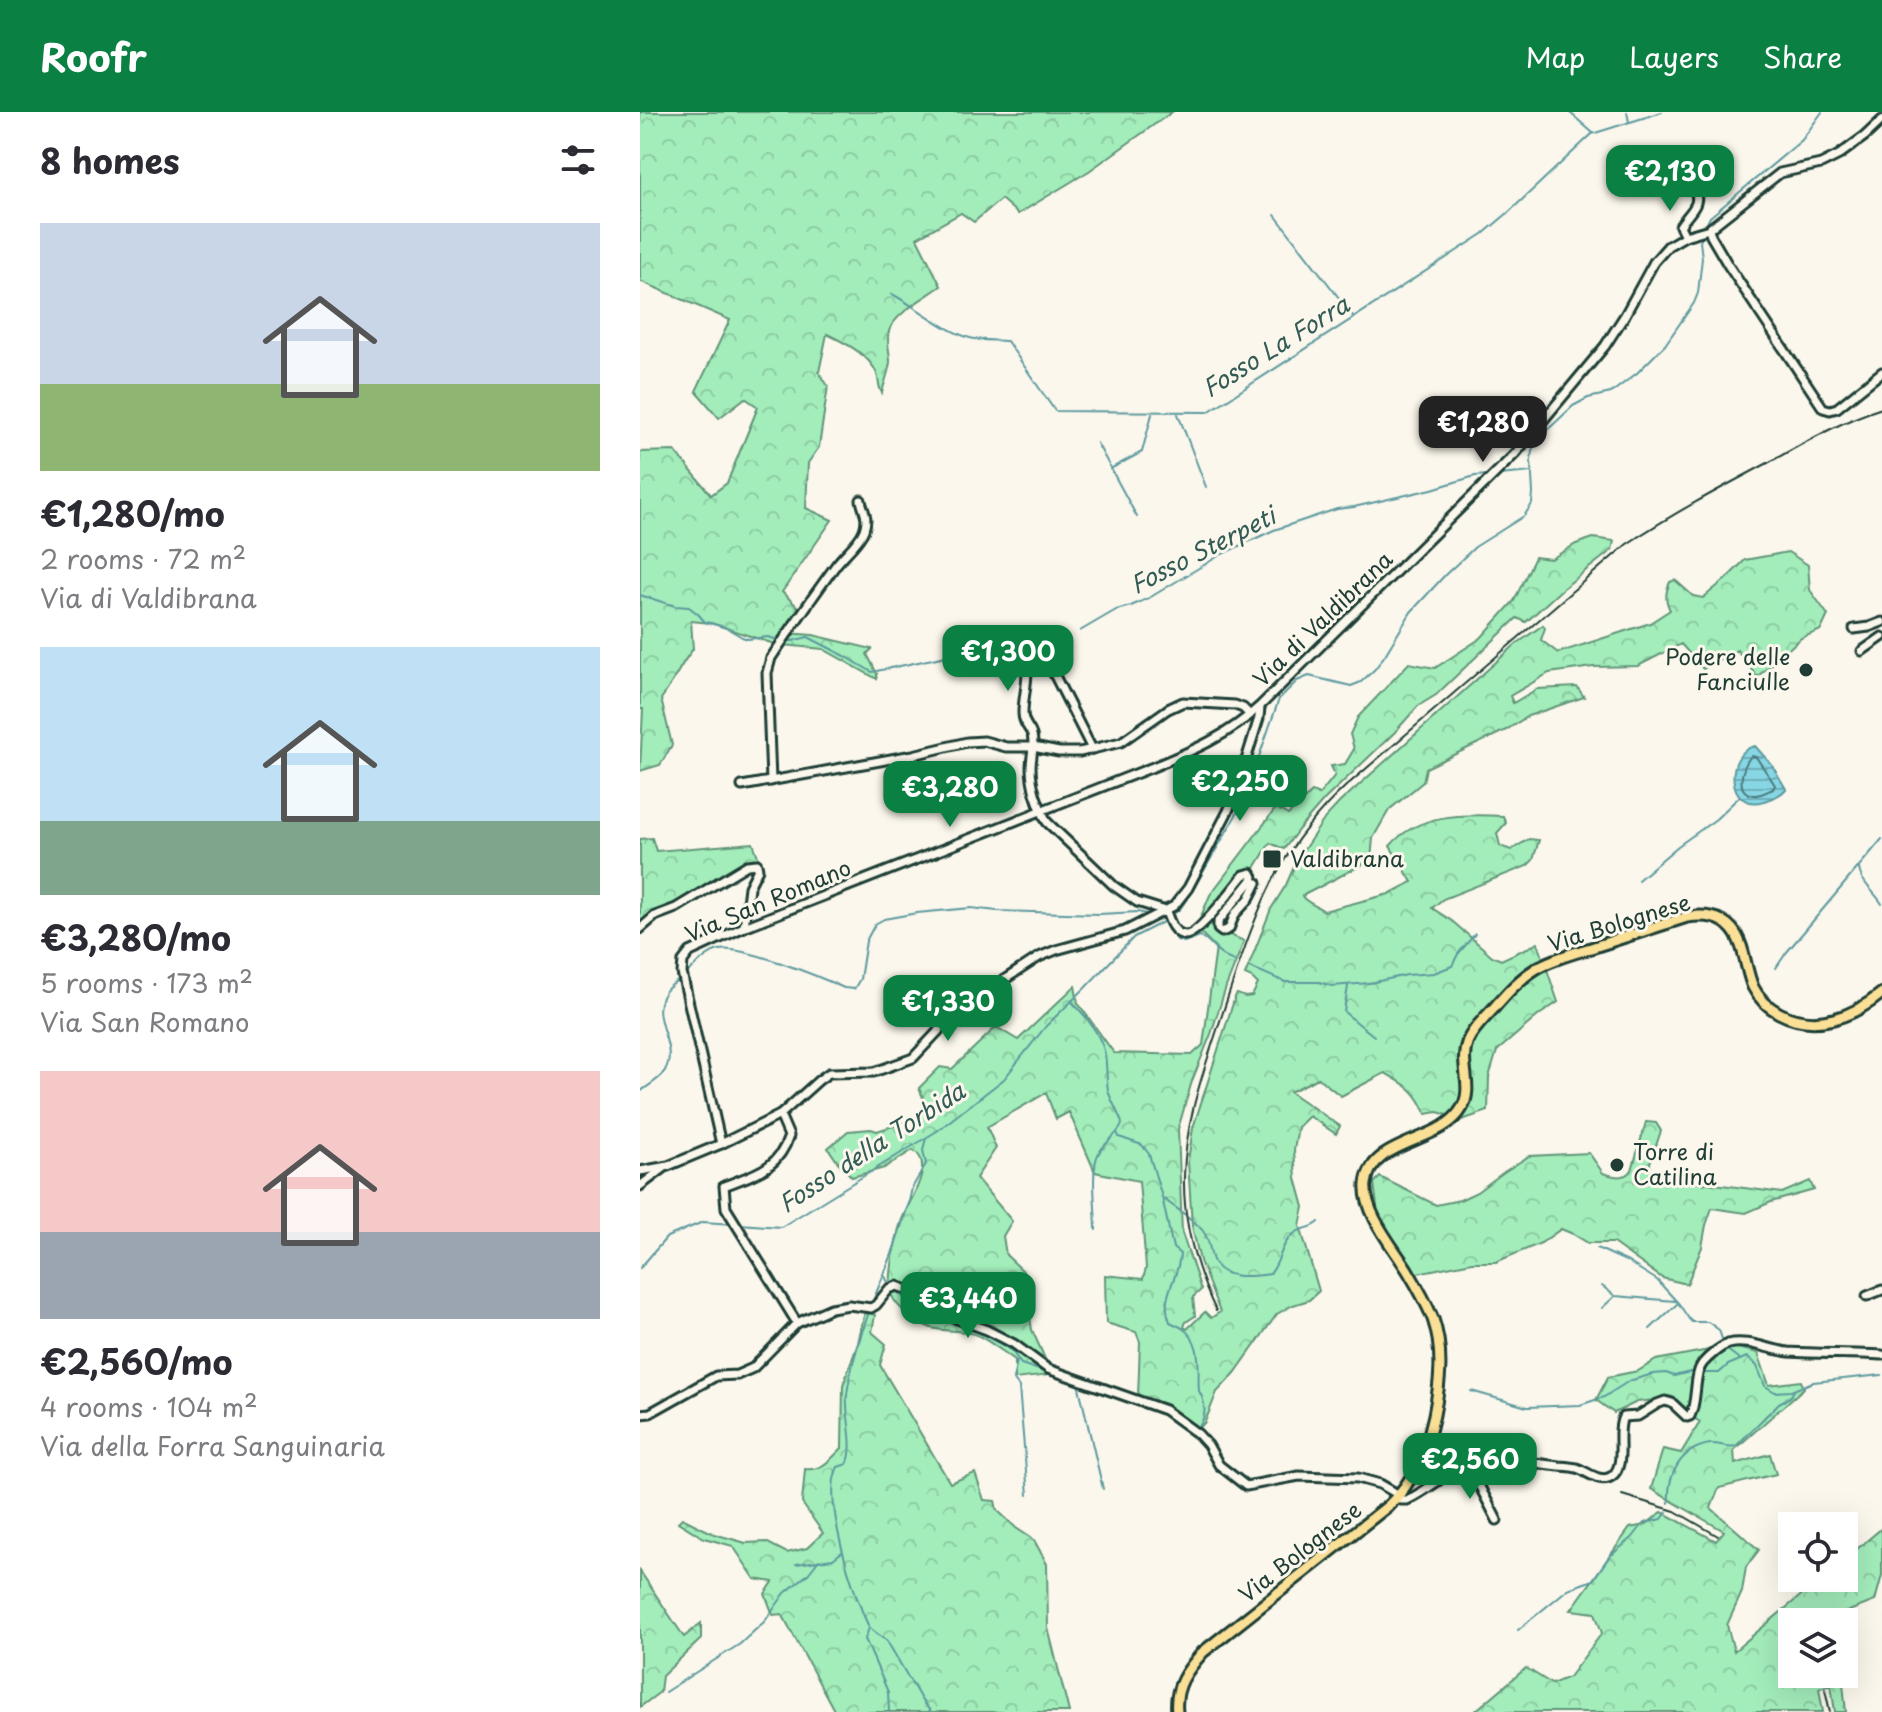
<!DOCTYPE html>
<meta charset="utf-8">
<style>
body{margin:0;font-family:"Playpen Sans",sans-serif;background:#f7f7f7;color:#2b2b33;height:100vh;display:flex;flex-direction:column;font-size:30px;white-space:nowrap}
*{box-sizing:border-box;margin:0}
p{font-size:26px;color:#7c7c81}
.icon{flex:none;width:44px;height:44px;fill:none;stroke:currentColor;stroke-width:2;stroke-linecap:round;stroke-linejoin:round}
.map{position:relative;flex:1;overflow:hidden}
.side{display:flex;flex-direction:column;background:#fff;width:640px}
.side>*{flex:none}
.tools{position:absolute;left:1138px;top:1400px;display:grid;gap:16px}
.tools a{display:grid;place-items:center;width:80px;height:80px;border-radius:0px;background:#fff;box-shadow:0 8px 32px #0002;font-size:40px}
.price{position:absolute;translate:-50% -68px;padding:0 18px;border-radius:16px;background:#0b8043;color:#fff;font-size:26px;line-height:52px;filter:drop-shadow(0 2px 4px #0008)}
.price::after{content:'';position:absolute;left:50%;top:48px;width:24px;height:18px;margin-left:-12px;background:inherit;clip-path:polygon(0 0,100% 0,50% 100%)}
.price.active{background:#222;color:#fff}
ul{padding:0;list-style:none}
li{display:grid;align-content:center;gap:16px;height:424px;padding:0 40px}
li span{display:grid;place-items:center;height:248px;border-radius:0px;color:#555}
li>.icon{margin-inline-start:auto}
span .icon{width:144px;height:144px;fill:#fffc;stroke-width:1}
li b{font-size:34px}
h2{display:flex;justify-content:space-between;align-items:center;height:96px;padding:0 40px;font-size:34px}
header{display:flex;align-items:center;gap:48px;box-sizing:border-box;height:112px;padding:0 40px;background:#0b8043;color:#fff}
header strong{font-size:38px}
nav{display:flex;gap:44px;margin-inline-start:auto;font-size:28px}
main{display:flex;flex:1;min-height:0}
.map>svg:first-child{display:block}
</style>
<header>
<strong>Roofr</strong>
<nav><a>Map</a><a>Layers</a><a>Share</a></nav>
</header>
<main>
<section class="side">
<h2>8 homes<svg class="icon" aria-label="filters" viewBox="0 0 24 24"><path d="M4 7h16M4 17h16"/><circle cx="9" cy="7" r="2"/><circle cx="15" cy="17" r="2"/></svg></h2>
<ul>
<li><span style="background:linear-gradient(#c9d6e8 65%,#8fb573 0)"><svg class="icon" aria-label="home" viewBox="0 0 24 24"><path d="M3 11l9-7 9 7M6 9v11h12V9"/></svg></span><div><b>€1,280/mo</b><p>2 rooms · 72 m²</p><p>Via di Valdibrana</p></div></li>
<li><span style="background:linear-gradient(#bfe0f5 70%,#7fa58c 0)"><svg class="icon" aria-label="home" viewBox="0 0 24 24"><path d="M3 11l9-7 9 7M6 9v11h12V9"/></svg></span><div><b>€3,280/mo</b><p>5 rooms · 173 m²</p><p>Via San Romano</p></div></li>
<li><span style="background:linear-gradient(#f6c9c9 65%,#9aa5b1 0)"><svg class="icon" aria-label="home" viewBox="0 0 24 24"><path d="M3 11l9-7 9 7M6 9v11h12V9"/></svg></span><div><b>€2,560/mo</b><p>4 rooms · 104 m²</p><p>Via della Forra Sanguinaria</p></div></li>
</ul>
</section>
<div class="map">
<svg width="1242" height="1600" viewBox="0 0 1242 1600">
<defs>
<pattern id="forest-crowns" width="20" height="18" patternUnits="userSpaceOnUse" patternTransform="scale(2)"><rect width="20" height="18" fill="#a3edbb"/><path d="M2 6a3 3 0 1 1 6 0M12 15a3 3 0 1 1 6 0" fill="none" stroke="#8ccca1"/></pattern>
<pattern id="water-rules" width="6" height="5" patternUnits="userSpaceOnUse" patternTransform="scale(2)"><rect width="6" height="5" fill="#87d6e4"/><path d="M0 2.5h6" fill="none" stroke="#6eafba"/></pattern>
</defs>
<rect width="100%" height="100%" fill="#fbf7ec"/>
<filter id="ink" filterUnits="userSpaceOnUse"><feTurbulence type="fractalNoise" baseFrequency=".0125" numOctaves="2"/><feDisplacementMap in="SourceGraphic" scale="16" xChannelSelector="R" yChannelSelector="G"/><feConvolveMatrix kernelMatrix="1 2 1 2 8 2 1 2 1" color-interpolation-filters="sRGB"/></filter>
<g filter="url(#ink)">
<g fill="url(#forest-crowns)" stroke="#619578" stroke-width="2">
<path d="M 0,0 L 532,0 L 449,59 L 378,102 L 361,87 L 334,110 L 321,101 L 277,126 L 301,174 C 286,185 255,201 249,219 C 246,229 250,240 250,250 C 249,260 244,271 242,281 C 238,274 239,269 237,262 C 230,243 204,230 187,222 L 179,260 L 188,274 L 179,335 L 168,351 L 166,396 L 192,408 L 142,480 L 160,497 L 146,521 L 173,523 L 232,537 L 227,542 L 237,562 L 237,567 L 183,537 L 134,532 L 71,511 L 51,509 L 53,537 C 40,553 33,571 21,587 L 32,633 L 20,653 L 0,659 L 3,597 L 0,597 L 0,340 L 35,339 L 71,383 L 87,371 L 118,295 L 105,286 L 79,306 L 56,279 L 90,208 L 0,169 Z"/>
<path d="M 953,426 L 974,429 L 972,438 L 921,478 L 886,510 L 877,506 L 796,583 L 778,594 L 755,620 L 684,688 L 659,717 L 644,737 L 630,731 L 615,756 L 616,768 L 590,823 L 604,829 L 586,875 L 571,922 L 552,969 L 538,1017 L 542,1121 L 561,1178 L 553,1185 L 555,1204 L 546,1210 L 544,1215 L 547,1217 L 565,1200 L 571,1206 L 580,1200 L 560,1149 L 552,1114 L 548,1049 L 553,1016 L 595,885 L 597,882 L 605,885 L 612,884 L 618,872 L 612,866 L 605,863 L 631,797 L 646,773 L 657,748 L 685,706 L 700,690 L 875,533 L 903,513 L 905,516 L 901,528 L 918,541 L 1010,511 L 1030,498 C 1025,488 1025,481 1030,470 L 1035,468 L 1053,484 L 1063,486 L 1087,466 L 1105,448 L 1148,440 L 1168,453 L 1170,478 L 1188,503 L 1181,518 L 1161,526 L 1117,565 L 1097,538 L 1063,557 L 1041,532 L 998,554 L 953,555 L 909,561 L 870,584 L 873,591 L 897,577 L 937,575 L 944,585 L 888,604 L 866,618 L 786,656 L 783,670 L 749,698 L 733,726 L 731,748 L 662,784 C 666,791 678,794 684,799 L 749,782 L 772,770 L 750,734 C 778,701 823,702 863,704 L 866,711 L 857,721 L 860,734 L 871,738 L 889,727 L 899,728 L 893,748 L 887,754 L 803,787 L 792,796 L 812,809 L 852,844 L 861,848 L 898,831 L 918,890 L 899,903 L 857,939 L 849,965 L 848,999 L 822,1008 L 798,1000 L 786,1002 C 777,978 766,973 745,961 L 701,984 L 678,966 L 650,980 L 700,1014 L 696,1022 L 669,1004 L 658,1015 L 654,1038 L 656,1066 L 664,1095 L 660,1114 L 679,1179 L 669,1188 L 653,1193 L 637,1202 L 595,1261 L 577,1280 L 565,1310 L 558,1318 L 524,1292 L 498,1285 L 500,1230 L 496,1220 L 466,1211 L 465,1163 L 503,1167 L 506,1156 L 499,1069 L 455,1060 L 429,1000 L 416,1007 L 406,981 L 347,1015 L 356,1036 L 336,1066 L 372,1109 L 363,1124 L 366,1143 L 383,1159 L 392,1218 L 407,1251 L 410,1263 L 375,1267 L 375,1248 C 363,1240 351,1230 339,1224 C 325,1217 310,1220 296,1217 C 283,1215 257,1197 252,1184 C 247,1171 256,1124 261,1110 C 267,1091 297,1053 273,1038 L 244,1056 L 212,1065 L 197,1049 L 188,1036 L 208,1019 L 231,1017 L 237,1019 L 272,1008 L 287,995 L 279,976 L 300,955 L 312,957 L 356,915 L 378,928 L 435,874 L 438,891 L 474,941 L 552,943 L 563,933 L 576,836 L 556,816 L 570,783 L 636,696 L 648,703 L 672,680 L 679,683 L 695,663 L 691,654 L 705,652 L 714,637 L 710,622 L 718,605 L 769,551 L 795,556 L 841,526 L 874,489 L 895,445 L 911,447 L 936,432 Z"/>
<path d="M 12,726 L 16,739 L 113,731 L 120,750 L 103,751 L 39,791 L 11,802 L 0,813 L 0,727 Z"/>
<path d="M 1006,1010 L 1016,1011 L 1021,1019 L 1010,1051 L 1010,1065 L 1044,1068 L 1142,1081 L 1170,1069 L 1174,1078 L 1131,1090 L 1106,1101 L 1072,1096 L 1066,1113 L 1062,1135 L 1047,1172 L 1022,1166 L 973,1131 L 948,1131 L 933,1122 L 921,1117 L 901,1131 L 856,1150 L 832,1150 L 773,1162 L 739,1110 L 734,1071 L 740,1065 L 796,1093 L 820,1088 L 837,1080 L 864,1060 L 889,1044 L 949,1041 L 963,1061 C 973,1064 984,1068 992,1058 Z"/>
<path d="M 225,1199 L 235,1203 L 232,1220 L 246,1232 L 240,1253 L 310,1371 L 335,1361 L 344,1388 L 355,1389 L 357,1398 L 376,1416 L 394,1428 L 407,1452 L 408,1516 L 429,1600 L 195,1600 L 142,1502 L 133,1503 L 125,1482 L 133,1470 L 115,1467 L 93,1434 L 64,1426 L 38,1410 L 42,1406 L 74,1422 L 106,1431 L 126,1430 L 147,1441 L 167,1436 L 183,1421 L 162,1391 L 165,1357 C 182,1359 191,1347 202,1336 L 203,1273 L 218,1231 Z"/>
<path d="M 1090,1234 L 1118,1241 L 1129,1273 L 1161,1269 L 1164,1276 L 1094,1338 L 1095,1352 L 1130,1342 L 1136,1362 L 1079,1376 L 1071,1396 L 1119,1438 L 1106,1455 L 1102,1480 L 1087,1513 L 1094,1539 L 1182,1466 L 1204,1466 L 1204,1448 L 1242,1416 L 1242,1463 L 1235,1489 L 1196,1504 L 1196,1510 L 1152,1510 L 1152,1562 L 1202,1562 L 1206,1600 L 1195,1600 L 1191,1573 L 1179,1576 L 1183,1600 L 834,1600 L 886,1556 L 912,1572 L 929,1565 L 962,1521 L 955,1501 L 931,1498 L 990,1416 L 1005,1413 L 1022,1400 L 1076,1429 L 1084,1419 L 1011,1377 L 1023,1337 L 1041,1341 L 1060,1310 L 1023,1287 L 997,1290 L 974,1301 L 956,1288 L 968,1265 L 998,1259 L 1016,1248 Z"/>
<path d="M 0,1459 L 44,1525 L 61,1511 L 61,1527 L 22,1564 L 20,1580 L 0,1595 Z"/>
</g>
<path fill="url(#water-rules)" stroke="#5d999e" stroke-width="2" d="M 1115,634 L 1132,653 L 1146,677 C 1140,684 1133,686 1124,689 C 1086,701 1084,640 1115,634 Z"/>
<g fill="none" stroke-linecap="round" stroke-linejoin="round">
<path stroke="#497a7a" stroke-width="2" d="M 1111,644 L 1116,645 L 1135,673 L 1133,677 C 1128,679 1119,684 1114,683 C 1093,681 1103,654 1111,644 Z"/>
<g stroke="#5d999e" stroke-width="2">
<path d="M 929,0 L 953,21"/>
<path d="M 987,0 L 989,10"/>
<path d="M 635,103 L 713,204"/>
<path d="M 1064,117 L 1070,105 L 1162,28 L 1182,0"/>
<path d="M 252,182 C 277,195 303,218 330,226 C 342,229 355,228 367,229 L 415,299 L 568,300 L 843,122 L 869,100 L 952,22 L 1022,0"/>
<path d="M 538,302 L 566,375"/>
<path d="M 457,331 L 497,405"/>
<path d="M 472,356 L 502,340 L 512,302"/>
<path d="M 859,363 L 892,360"/>
<path d="M 0,483 L 35,494 L 49,495 L 58,502 L 65,510 L 85,515 L 102,525 L 108,527 L 128,525 L 138,528"/>
<path d="M 440,519 L 476,498 L 491,494 L 509,486 L 582,442 L 634,418 L 697,397 L 714,395 L 792,377 L 835,364 L 848,363"/>
<path d="M 145,529 L 152,529 L 168,525 L 205,544 L 232,560 L 343,536"/>
<path d="M 1219,756 C 1220,770 1235,780 1242,792"/>
<path d="M 998,768 L 1038,734 L 1076,707 L 1100,684"/>
<path d="M 530,805 L 540,797 L 551,781 L 603,691 L 639,587 L 657,569 L 669,564 L 711,574 L 721,570 L 735,557 L 745,543 L 771,500 L 806,462 L 835,435 L 884,404 L 892,392 L 893,381 L 891,348 L 892,338 L 899,326 L 933,294 L 948,286 L 971,281 L 997,261 L 1025,233 L 1054,191 L 1058,181 L 1062,146 L 1060,129 L 1062,123"/>
<path d="M 524,809 L 537,828 L 544,830 L 560,824 C 575,834 576,843 594,849"/>
<path d="M 610,855 L 645,870 L 679,870 L 692,874 L 730,871 L 767,863 L 794,861 L 812,854 L 818,842 L 835,822"/>
<path d="M 1136,856 L 1146,841 L 1242,727"/>
<path d="M 44,864 C 55,855 66,841 79,838 C 102,833 180,865 204,876 L 214,877 L 220,867 L 226,829 L 235,812 L 244,807 L 277,801 L 331,796 L 357,799 L 459,802 L 498,800 L 511,803"/>
<path d="M 708,874 L 704,900 L 734,924"/>
<path d="M 432,890 C 446,904 460,921 465,942 C 467,954 466,966 468,978 C 470,987 482,1007 482,1012 C 481,1021 461,1032 457,1045 C 451,1061 456,1099 456,1118"/>
<path d="M 0,980 C 6,975 15,970 21,964 C 45,937 5,907 25,880 C 28,875 35,871 39,868"/>
<path d="M 478,1022 L 479,1025 L 502,1033 L 509,1042 L 522,1085 L 533,1136 L 540,1142 C 539,1168 519,1183 530,1210 C 534,1212 539,1214 542,1216 C 564,1230 557,1258 559,1279 C 566,1291 566,1304 559,1315 L 567,1326"/>
<path d="M 524,1087 C 536,1097 553,1106 563,1119 C 570,1128 569,1138 573,1148 C 581,1169 612,1164 630,1162 C 641,1150 640,1131 655,1121 C 663,1115 672,1117 679,1110"/>
<path d="M 100,1112 L 141,1115 L 297,1019 L 364,967 L 406,914 L 443,878 L 494,825 L 525,809"/>
<path d="M 957,1136 L 988,1150 L 1017,1168 L 1039,1192 L 1049,1207 L 1052,1210 L 1068,1210 L 1079,1218 L 1083,1230"/>
<path d="M 0,1156 L 27,1125 L 63,1110 L 93,1112"/>
<path d="M 244,1163 L 251,1175"/>
<path d="M 962,1174 L 975,1184 L 1035,1189"/>
<path d="M 255,1179 L 298,1206 L 332,1217 L 366,1235 L 372,1239 L 381,1252 L 405,1260"/>
<path d="M 232,1191 L 251,1145 L 268,1094 L 272,1076 L 286,1052 L 283,1038 L 286,1026"/>
<path d="M 962,1196 L 974,1185"/>
<path d="M 230,1197 C 221,1222 210,1257 207,1283 C 205,1304 216,1334 207,1352 L 198,1355 C 181,1385 214,1483 228,1513 C 232,1520 241,1523 247,1529 L 282,1589 L 291,1600"/>
<path d="M 1010,1217 L 1037,1192"/>
<path d="M 1085,1236 L 1099,1247"/>
<path d="M 377,1249 L 373,1267 L 379,1275 L 388,1383"/>
<path d="M 1061,1261 L 1079,1261 L 1088,1253 L 1107,1245 L 1117,1254 L 1125,1274 L 1135,1280 L 1151,1279 L 1173,1270 L 1242,1263"/>
<path d="M 430,1268 L 438,1271 L 463,1377"/>
<path d="M 831,1279 L 887,1295 L 940,1293 L 964,1285 L 989,1269 L 1013,1262 L 1026,1261 L 1034,1264 L 1050,1260 L 1055,1262"/>
<path d="M 1029,1391 C 1027,1363 1040,1337 1070,1332 C 1079,1331 1087,1336 1096,1334 L 1139,1291 L 1150,1285 L 1154,1279"/>
<path d="M 156,1452 L 193,1447 L 202,1440"/>
<path d="M 229,1516 L 225,1527 L 248,1580 L 249,1600"/>
<path d="M 878,1518 L 928,1477 L 953,1468 L 968,1446 L 993,1425 L 1004,1411 L 1022,1407 L 1027,1400"/>
<path d="M 25,1580 L 100,1532 L 125,1509 L 145,1481 L 168,1462 L 179,1448"/>
</g>
<defs>
<g id="minor">
<path d="M 1030,61 C 1041,66 1061,76 1056,91 C 1054,98 1044,107 1040,114 L 1045,124"/>
<path d="M 1069,117 L 1071,124 L 1088,153 L 1183,296 L 1190,298 L 1197,296 L 1242,260"/>
<path d="M 1214,517 L 1229,515 L 1242,510"/>
<path d="M 403,524 L 412,558 L 452,637"/>
<path d="M 366,527 L 372,537 L 381,538 C 393,558 383,579 383,601 C 383,613 389,614 392,623 C 395,634 391,645 391,655 C 391,673 398,694 407,710 L 474,774 L 497,790 L 526,799"/>
<path d="M 1222,539 L 1242,525"/>
<path d="M 131,669 L 127,561 L 131,546 C 152,515 174,483 196,453 C 205,441 219,431 224,418 C 229,403 223,400 221,388"/>
<path d="M 102,674 L 273,643 L 327,630 L 344,629 L 366,635 L 393,635 L 419,640 L 440,640 L 481,630 L 528,597 L 543,590 L 595,593 L 603,596 L 610,603"/>
<path d="M 526,799 C 529,808 533,822 545,823 C 558,824 595,774 604,763 L 611,761 L 613,765 L 612,768 L 578,810 L 578,817 L 582,820 L 589,817 L 595,802 L 609,787 L 617,771"/>
<path d="M 0,817 L 15,804 L 36,796 L 107,753 L 117,752 L 118,757 L 109,775 L 104,815"/>
<path d="M 140,1003 L 149,1024 C 138,1058 114,1062 84,1074 L 86,1096 L 157,1211 L 191,1196 L 209,1193 L 231,1196 L 236,1193 L 249,1177 L 257,1174 L 265,1177 L 299,1193 L 317,1207 L 347,1218 L 374,1232 L 408,1257 L 525,1298 L 558,1322 L 568,1333 L 579,1353 L 606,1374 L 659,1364 L 718,1366 L 740,1372 L 759,1383"/>
<path d="M 81,1032 L 42,861 L 43,849 L 50,840 L 104,815 L 513,655 C 552,639 588,624 620,594 L 875,342 L 965,234 L 985,203 L 1014,150 L 1028,134 L 1045,124 L 1069,117 L 1140,61 L 1181,52 L 1199,43 L 1225,24 L 1242,8"/>
<path d="M 0,1059 L 28,1054 L 81,1032 L 140,1003 L 179,968 L 189,961 L 234,960 L 273,946 L 304,913 L 317,901 L 344,881 L 399,845 L 416,838 L 485,819 L 534,794 L 548,776 L 588,699 L 597,677 L 619,606 L 620,595"/>
<path d="M 0,1074 L 24,1056"/>
<path d="M 1227,1184 L 1242,1178"/>
<path d="M 0,1302 L 10,1301 L 76,1264 L 97,1263 L 113,1256 L 157,1211"/>
<path d="M 822,1356 L 840,1375 L 857,1408"/>
<path d="M 757,1385 L 761,1388 L 767,1388 C 791,1377 813,1354 838,1348 C 858,1344 897,1352 919,1354 C 925,1354 931,1355 937,1356 C 948,1360 961,1372 972,1364 C 987,1353 975,1321 983,1305 L 998,1304 L 1017,1292 L 1025,1289 L 1032,1291 L 1047,1305 L 1050,1304 C 1058,1289 1053,1263 1063,1251 C 1069,1244 1080,1235 1088,1232 C 1108,1227 1129,1238 1149,1240 C 1180,1242 1211,1241 1242,1243"/>
</g>
<path id="major" d="M 537,1600 C 534,1575 547,1558 563,1540 L 748,1394 C 775,1369 786,1338 794,1303 C 800,1272 804,1239 793,1207 C 786,1190 777,1174 768,1159 C 754,1136 723,1100 726,1072 C 730,1027 802,1032 822,996 C 834,975 819,953 827,931 C 831,919 844,907 853,897 C 866,882 879,867 897,856 C 914,846 935,841 954,835 C 985,825 1016,815 1047,805 C 1063,803 1080,803 1092,817 C 1105,832 1105,857 1113,875 C 1119,887 1128,895 1139,901 C 1175,920 1213,905 1242,881"/>
</defs>
<use href="#minor" stroke="#1f3d34" stroke-width="13"/>
<use href="#major" stroke="#1f3d34" stroke-width="15"/>
<use href="#minor" stroke="#fbf7ec" stroke-width="7"/>
<use href="#major" stroke="#fadf96" stroke-width="9"/>
<g stroke="#1f3d34" stroke-width="2">
<path d="M 576,1199 C 556,1157 543,1111 544,1065 C 545,1007 565,955 583,900 C 598,855 615,800 638,759 C 656,727 679,699 706,674 L 987,432 C 1032,402 1079,377 1126,352 C 1164,331 1201,309 1242,296"/>
<path d="M 982,1383 L 1035,1399 L 1078,1424"/>
<path d="M 1185,1577 L 1190,1600"/>
</g>
</g>
</g>
<g fill="#1f3d34" stroke="#fbf7ec" stroke-width="3">
<circle cx="1166" cy="558" r="8"/>
<rect x="622" y="737" width="20" height="20" rx="4"/>
<circle cx="977" cy="1053" r="8"/>
</g>
<g text-anchor="middle" stroke-width="6" stroke-linejoin="round" paint-order="stroke">
<g font-size="22" fill="#1f3d34" stroke="#fbf7ec">
<text transform="translate(683 507) rotate(-44)" y="8">Via di Valdibrana</text>
<text transform="translate(128 789) rotate(-23)" y="8">Via San Romano</text>
<text transform="translate(979 811) rotate(-17)" y="8">Via Bolognese</text>
<text transform="translate(660 1440) rotate(-38)" y="8">Via Bolognese</text>
</g>
<g font-size="22" fill="#1f3d34" stroke="#fbf7ec" text-anchor="start">
<text x="1150" y="553" text-anchor="end">Podere delle<tspan x="1150" dy="25">Fanciulle</tspan></text>
<text x="650" y="755">Valdibrana</text>
<text x="993" y="1048">Torre di<tspan x="993" dy="25">Catilina</tspan></text>
</g>
<g font-size="24" font-style="italic" fill="#345c57" stroke="#fbf7ec">
<text transform="translate(636 235) rotate(-32)" y="8">Fosso La Forra</text>
<text transform="translate(563 439) rotate(-27)" y="8">Fosso Sterpeti</text>
<text transform="translate(232 1036) rotate(-33)" y="8">Fosso della Torbida</text>
</g>
</g>
</svg>
<div class="tools">
<a><svg class="icon" aria-label="locate" viewBox="0 0 24 24"><circle cx="12" cy="12" r="6"/><path d="M12 2v4M12 18v4M2 12h4M18 12h4"/></svg></a>
<a><svg class="icon" aria-label="layers" viewBox="0 0 24 24"><path d="M12 4l9 5-9 5-9-5zM3 14l9 5 9-5"/></svg></a>
</div>
<b class="price" style="left:1030px;top:101px">€2,130</b>
<b class="price active" style="left:843px;top:352px">€1,280</b>
<b class="price" style="left:368px;top:581px">€1,300</b>
<b class="price" style="left:600px;top:711px">€2,250</b>
<b class="price" style="left:310px;top:717px">€3,280</b>
<b class="price" style="left:308px;top:931px">€1,330</b>
<b class="price" style="left:328px;top:1228px">€3,440</b>
<b class="price" style="left:830px;top:1389px">€2,560</b>
</div>
</main>
